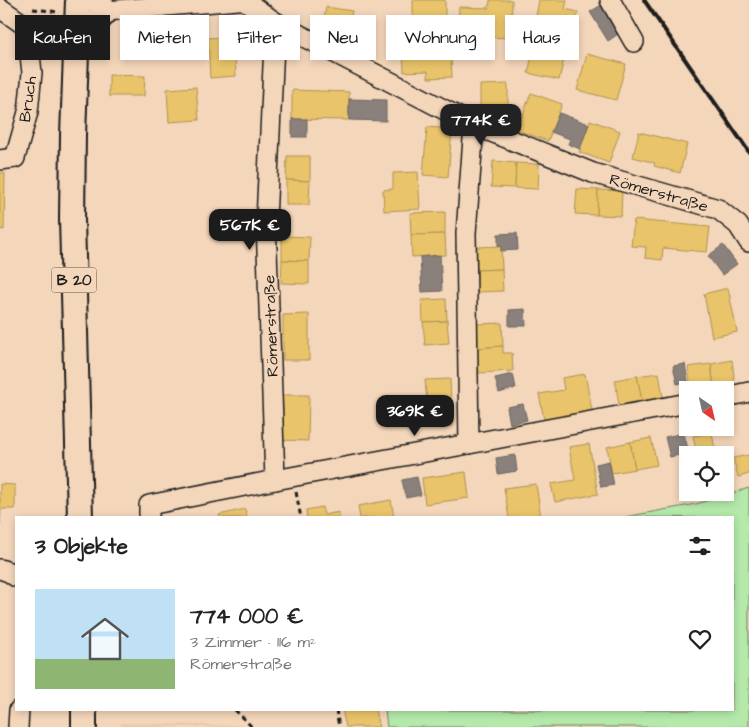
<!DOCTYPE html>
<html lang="de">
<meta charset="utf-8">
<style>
body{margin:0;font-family:"Architects Daughter",sans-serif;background:#f2f2f2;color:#222;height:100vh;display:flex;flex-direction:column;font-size:19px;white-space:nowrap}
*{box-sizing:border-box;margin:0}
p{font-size:16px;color:#767676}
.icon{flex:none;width:28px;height:28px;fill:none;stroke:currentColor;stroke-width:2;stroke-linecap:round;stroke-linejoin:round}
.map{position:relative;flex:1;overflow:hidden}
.details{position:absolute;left:15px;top:516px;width:719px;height:195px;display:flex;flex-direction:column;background:#fff;border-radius:0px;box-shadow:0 2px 8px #0003}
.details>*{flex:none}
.top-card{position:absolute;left:15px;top:15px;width:720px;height:45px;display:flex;gap:10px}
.needle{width:32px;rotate:146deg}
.buttons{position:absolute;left:679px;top:381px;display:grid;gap:10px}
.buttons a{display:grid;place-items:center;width:55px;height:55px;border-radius:0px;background:#fff;box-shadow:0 2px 8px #0003;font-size:25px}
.price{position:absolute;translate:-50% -42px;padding:0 11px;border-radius:10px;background:#1c1c1c;color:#fff;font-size:16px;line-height:32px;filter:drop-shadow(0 1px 2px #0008)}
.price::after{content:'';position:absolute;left:50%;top:30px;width:15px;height:11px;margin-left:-8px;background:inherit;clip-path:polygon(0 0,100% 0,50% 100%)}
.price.selected{background:#222;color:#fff}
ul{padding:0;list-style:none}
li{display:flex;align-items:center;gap:15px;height:125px;padding:0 20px}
li span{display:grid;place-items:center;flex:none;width:140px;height:100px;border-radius:0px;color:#555}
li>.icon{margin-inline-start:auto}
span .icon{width:60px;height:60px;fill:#fffc;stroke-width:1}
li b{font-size:21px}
h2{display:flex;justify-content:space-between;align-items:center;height:60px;padding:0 20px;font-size:21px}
.tag{padding:0 18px;border-radius:0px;background:#fff;box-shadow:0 2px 8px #0003;font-size:18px;line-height:45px}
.tag.selected{background:#1c1c1c;color:#fff}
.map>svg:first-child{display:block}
</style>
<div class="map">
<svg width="749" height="727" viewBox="0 0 749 727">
<rect width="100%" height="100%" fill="#f4d6ba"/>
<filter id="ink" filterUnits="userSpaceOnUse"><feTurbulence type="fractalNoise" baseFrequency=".02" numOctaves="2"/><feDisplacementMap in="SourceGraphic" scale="10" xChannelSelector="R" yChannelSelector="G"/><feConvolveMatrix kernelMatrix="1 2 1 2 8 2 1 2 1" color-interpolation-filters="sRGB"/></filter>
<g filter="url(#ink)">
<path fill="#ecc8ad" d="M 121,723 L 247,726 L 247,727 L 121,727 Z"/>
<path fill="#b4e9aa" stroke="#688263" d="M 749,488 L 749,727 L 387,727 L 385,710 L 732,710 L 732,518 L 625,517 L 696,504 Z"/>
<g fill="#e9c46a" stroke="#ac9253">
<rect x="413" y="0" width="32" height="19"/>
<path d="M 490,0 L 512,0 L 511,38 L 458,36 L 459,7 L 489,8 Z"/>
<path d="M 539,0 L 567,0 L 565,9 L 578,12 L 573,30 L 535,22 Z"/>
<path d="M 326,7 L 352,11 L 348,36 L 322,32 Z"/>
<path d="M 234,36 L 236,76 L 210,78 L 208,38 Z"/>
<path d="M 534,47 L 565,55 L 559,80 L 528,73 Z"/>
<path d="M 441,48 L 441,58 L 451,58 L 452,77 L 428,78 L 428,71 L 404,72 L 403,49 Z"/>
<path d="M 587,54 L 626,64 L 616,100 L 577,90 Z"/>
<path d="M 109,75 L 145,76 L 144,96 L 109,96 Z"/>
<path d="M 508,84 L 508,117 L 488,117 L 488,107 L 480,107 L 480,85 Z"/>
<path d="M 196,87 L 199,120 L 169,122 L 167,89 Z"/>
<path d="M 292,90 L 349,92 L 349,120 L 292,119 Z"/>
<path d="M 531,93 L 562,104 L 548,141 L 517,130 Z"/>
<path d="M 590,120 L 620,131 L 609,163 L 579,152 Z"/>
<path d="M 427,127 L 452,129 L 448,177 L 423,175 Z"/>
<path d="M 639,132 L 687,144 L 680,173 L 654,166 L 655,163 L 633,157 Z"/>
<path d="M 287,156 L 310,156 L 310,181 L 286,180 Z"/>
<path d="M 493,161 L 516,163 L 515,188 L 491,187 Z"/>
<path d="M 516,163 L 539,164 L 538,189 L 515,188 Z"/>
<path d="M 418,172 L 420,209 L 384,211 L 383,190 L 393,189 L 393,173 Z"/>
<path d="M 0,173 L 5,173 L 4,230 L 0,229 Z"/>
<path d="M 286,180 L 310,181 L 309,205 L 286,205 Z"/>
<path d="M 577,189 L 598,190 L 597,215 L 575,214 Z"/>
<path d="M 598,190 L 622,191 L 621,216 L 597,215 Z"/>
<path d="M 445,212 L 445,234 L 411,235 L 410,213 Z"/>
<path d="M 634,220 L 710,227 L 707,252 L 663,248 L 662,260 L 645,258 L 646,247 L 631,246 Z"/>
<path d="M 445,234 L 446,255 L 412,257 L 411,235 Z"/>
<path d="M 282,236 L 310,237 L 309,261 L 282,260 Z"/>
<path d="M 501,246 L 502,269 L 477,270 L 476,247 Z"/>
<path d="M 282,260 L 309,261 L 309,284 L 281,283 Z"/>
<path d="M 502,269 L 503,291 L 477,292 L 477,270 Z"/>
<path d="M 728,288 L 737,332 L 712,337 L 704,294 Z"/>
<path d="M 446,299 L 447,321 L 423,322 L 422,300 Z"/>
<path d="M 309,314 L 309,360 L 283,360 L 283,315 Z"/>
<path d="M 447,321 L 449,343 L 425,345 L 423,322 Z"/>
<path d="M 502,323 L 503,346 L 477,348 L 476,324 Z"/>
<path d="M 503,346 L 503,353 L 512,353 L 513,371 L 479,373 L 477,348 Z"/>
<path d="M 732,360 L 735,386 L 714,389 L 711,364 Z"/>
<path d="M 711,364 L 714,389 L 691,390 L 688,367 Z"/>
<path d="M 659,373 L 663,397 L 642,401 L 637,376 Z"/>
<path d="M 585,374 L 592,411 L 544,420 L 539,394 L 564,390 L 562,378 Z"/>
<path d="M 637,376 L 642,401 L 619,405 L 615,380 Z"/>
<path d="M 450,379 L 451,402 L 427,404 L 425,380 Z"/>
<path d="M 281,395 L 309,395 L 308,441 L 280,440 Z"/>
<path d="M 451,402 L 453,426 L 429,428 L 427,404 Z"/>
<path d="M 712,433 L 716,455 L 697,455 L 693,436 Z"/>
<path d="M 651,438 L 657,465 L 635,469 L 630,442 Z"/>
<path d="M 630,442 L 635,469 L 612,473 L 607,447 Z"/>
<path d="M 589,444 L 598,494 L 555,502 L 551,484 L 575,480 L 569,447 Z"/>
<path d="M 749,455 L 749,474 L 738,477 L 733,458 Z"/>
<path d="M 466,472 L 469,498 L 425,504 L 422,478 Z"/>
<path d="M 0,484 L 15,485 L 15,509 L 1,509 L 0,524 Z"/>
<path d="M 536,484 L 541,518 L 509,518 L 504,488 Z"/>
<path d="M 391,500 L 394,518 L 360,518 L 358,506 Z"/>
<path d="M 322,507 L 324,515 L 339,512 L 340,518 L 307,518 L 306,510 Z"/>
<path d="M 245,509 L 247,518 L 220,518 L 219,515 Z"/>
<path d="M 342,710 L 375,710 L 379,727 L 346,727 Z"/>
</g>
<g fill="#8a817c" stroke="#69635f">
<path d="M 606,2 L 624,30 L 608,41 L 590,12 Z"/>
<path d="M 349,99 L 386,100 L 386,121 L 349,120 Z"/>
<path d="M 559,113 L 589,124 L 580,149 L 568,144 L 570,139 L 551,132 Z"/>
<rect x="292" y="119" width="15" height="18"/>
<path d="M 517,233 L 518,250 L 501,251 L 501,246 L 498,247 L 498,234 Z"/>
<path d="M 723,245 L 737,264 L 722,275 L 708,256 Z"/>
<path d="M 440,255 L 442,291 L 422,292 L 420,257 Z"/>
<path d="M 525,309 L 526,326 L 509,326 L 509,310 Z"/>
<path d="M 685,364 L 688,382 L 677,384 L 673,366 Z"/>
<path d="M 513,374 L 516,388 L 499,393 L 495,378 Z"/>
<path d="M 523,404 L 527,420 L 510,424 L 507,407 Z"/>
<path d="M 684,433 L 689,453 L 670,457 L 665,437 Z"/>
<path d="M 515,455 L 517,471 L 498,474 L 496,458 Z"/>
<path d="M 609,461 L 614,485 L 601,487 L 596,464 Z"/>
<path d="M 417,477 L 421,495 L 406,498 L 402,480 Z"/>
</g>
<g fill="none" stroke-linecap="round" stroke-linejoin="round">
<defs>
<g id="minor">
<path d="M 244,0 L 275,22 L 474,125 L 593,173 L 718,209 L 738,225 L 749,242"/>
<path d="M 610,0 L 634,42"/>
<path d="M 0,8 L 27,27 L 32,73 L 28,112 L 15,158 L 0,160"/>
<path d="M 106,11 L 238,0"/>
<path d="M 275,22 L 266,221 L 275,480"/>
<path d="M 725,397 L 749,392"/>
<path d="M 469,444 L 466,233 L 474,125"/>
<path d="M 149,518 L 149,505 L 275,480 L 688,403"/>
<path d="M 0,569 L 9,572 L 16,577"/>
<path d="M 18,727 L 19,710"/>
</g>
<g id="major">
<path d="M 78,0 L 73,135 L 72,219 L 80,518"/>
<path d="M 76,43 L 106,11 L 96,0"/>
<path d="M 84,710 L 84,727"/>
</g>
</defs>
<use href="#minor" stroke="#1c1c1c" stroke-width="22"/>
<use href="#major" stroke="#1c1c1c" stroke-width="28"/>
<g stroke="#1c1c1c" stroke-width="3" stroke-dasharray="5 4" stroke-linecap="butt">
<path d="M 33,9 L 59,12"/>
<path d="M 296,492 L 301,518"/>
<path d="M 235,710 L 252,727"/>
<path d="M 336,710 L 339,727"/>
</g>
<use href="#minor" stroke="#f4d6ba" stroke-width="19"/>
<use href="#major" stroke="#f4d6ba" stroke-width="24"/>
<path stroke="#1c1c1c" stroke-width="4" d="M 644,0 L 749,152"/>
</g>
</g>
<g text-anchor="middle" stroke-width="5" stroke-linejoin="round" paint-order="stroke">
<rect fill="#f4d6ba" stroke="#5d544b" stroke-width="1" x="51.5" y="267.5" width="45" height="25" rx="4"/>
<g font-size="15" font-weight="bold" fill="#1c1c1c">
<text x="74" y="285">B 20</text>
</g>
<g font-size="16" fill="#1c1c1c" stroke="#f4d6ba">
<text transform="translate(27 99) rotate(-82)" y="6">Bruch</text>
<text transform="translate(659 192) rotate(16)" y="6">Römerstraße</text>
<text transform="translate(270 326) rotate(-92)" y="6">Römerstraße</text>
</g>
</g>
</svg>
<div class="buttons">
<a><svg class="needle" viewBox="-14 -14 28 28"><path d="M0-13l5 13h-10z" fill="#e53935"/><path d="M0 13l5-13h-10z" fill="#767676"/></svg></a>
<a><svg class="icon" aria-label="locate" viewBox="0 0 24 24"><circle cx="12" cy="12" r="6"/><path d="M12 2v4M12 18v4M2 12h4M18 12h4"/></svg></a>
</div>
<b class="price selected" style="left:481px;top:146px">774K €</b>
<b class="price" style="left:250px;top:251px">567K €</b>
<b class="price" style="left:415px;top:437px">369K €</b>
<div class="top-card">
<a class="tag selected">Kaufen</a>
<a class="tag">Mieten</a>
<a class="tag">Filter</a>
<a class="tag">Neu</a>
<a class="tag">Wohnung</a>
<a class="tag">Haus</a>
</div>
<section class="details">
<h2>3 Objekte<svg class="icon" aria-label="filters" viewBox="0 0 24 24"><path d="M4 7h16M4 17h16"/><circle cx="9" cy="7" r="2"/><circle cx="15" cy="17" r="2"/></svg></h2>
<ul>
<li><span style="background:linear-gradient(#bfe0f5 70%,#8fb573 0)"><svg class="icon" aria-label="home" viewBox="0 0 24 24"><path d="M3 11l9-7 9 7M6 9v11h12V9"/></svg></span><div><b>774 000 €</b><p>3 Zimmer · 116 m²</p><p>Römerstraße</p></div><svg class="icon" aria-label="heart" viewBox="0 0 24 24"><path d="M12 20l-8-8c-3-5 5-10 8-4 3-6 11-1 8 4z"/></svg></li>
</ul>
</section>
</div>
